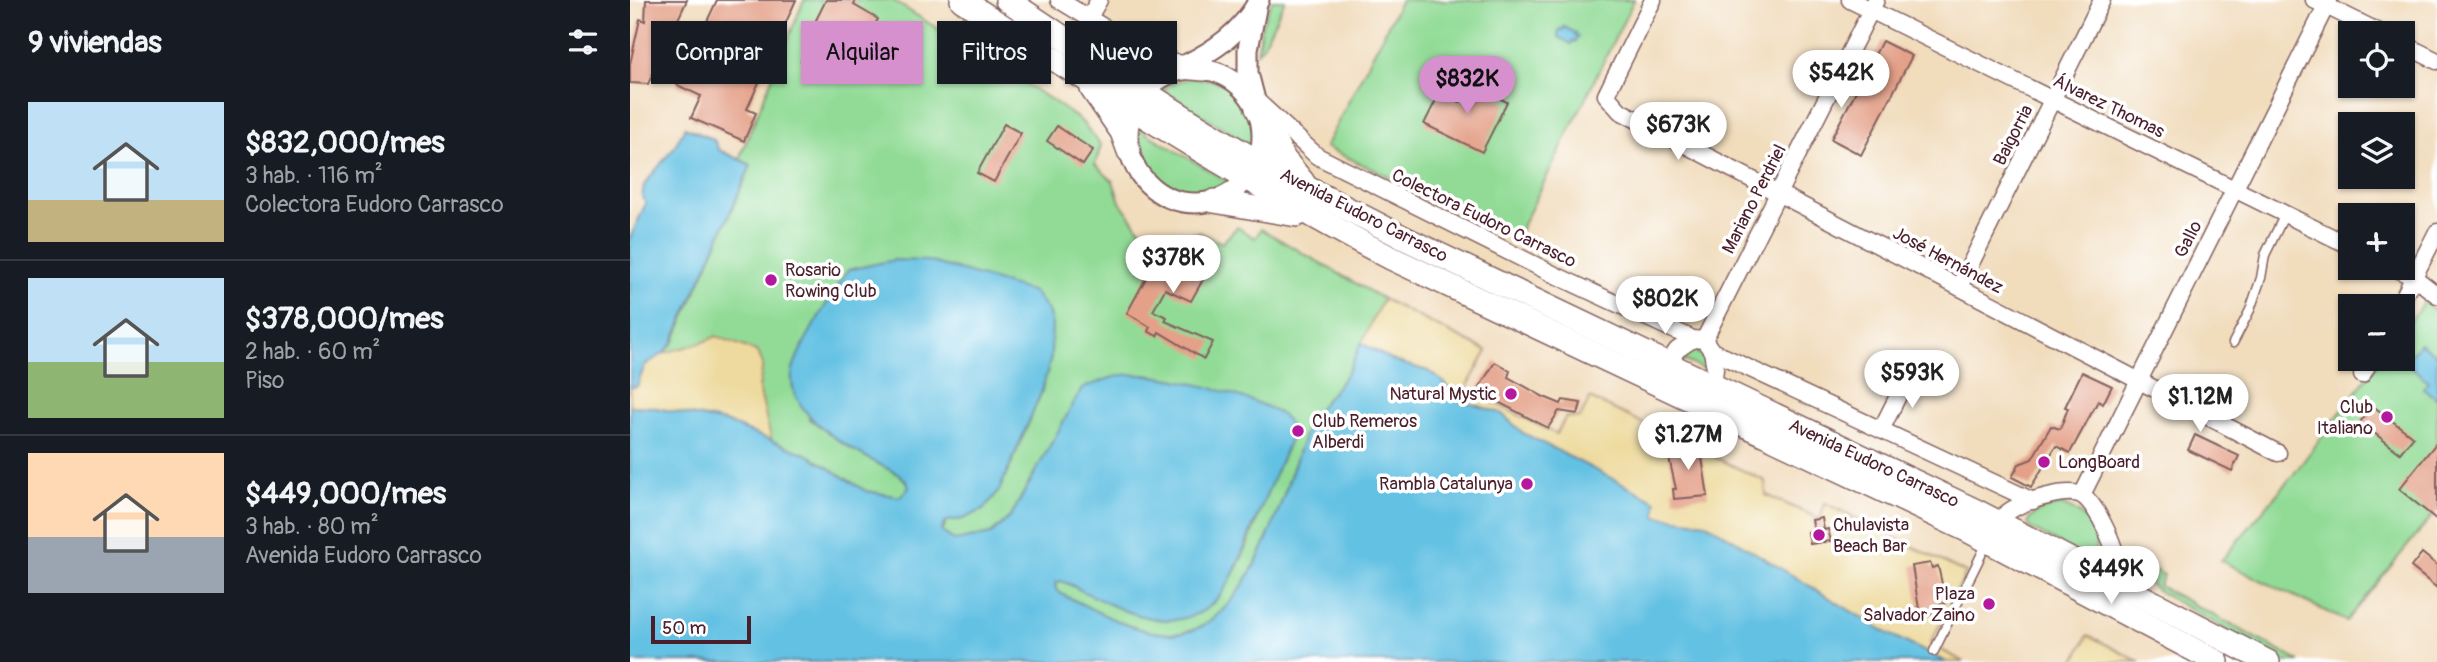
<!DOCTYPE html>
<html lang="es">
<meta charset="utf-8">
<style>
body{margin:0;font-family:Pangolin,sans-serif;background:#20242c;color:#f1f3f6;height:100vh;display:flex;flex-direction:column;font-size:26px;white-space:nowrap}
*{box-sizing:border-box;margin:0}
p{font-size:23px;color:#9ea1a6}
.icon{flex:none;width:38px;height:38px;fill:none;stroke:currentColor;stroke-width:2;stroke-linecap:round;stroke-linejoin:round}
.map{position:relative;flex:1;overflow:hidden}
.panel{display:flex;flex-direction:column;background:#171b24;width:630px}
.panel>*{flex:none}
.top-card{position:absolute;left:21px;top:21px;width:665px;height:63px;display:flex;gap:14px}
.controls{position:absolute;left:1708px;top:21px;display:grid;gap:14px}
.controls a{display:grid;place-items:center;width:77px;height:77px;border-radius:0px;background:#171b24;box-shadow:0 2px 5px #0004;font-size:35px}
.scale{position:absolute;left:21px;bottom:18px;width:100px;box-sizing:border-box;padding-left:7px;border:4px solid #4a1f2b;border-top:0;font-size:19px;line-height:24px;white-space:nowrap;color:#4a1f2b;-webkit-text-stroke:5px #fff;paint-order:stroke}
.price{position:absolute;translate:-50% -60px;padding:0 16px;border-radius:24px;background:#fff;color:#222;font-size:23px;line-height:46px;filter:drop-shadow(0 2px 4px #0008)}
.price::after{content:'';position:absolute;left:50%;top:42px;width:21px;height:16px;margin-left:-10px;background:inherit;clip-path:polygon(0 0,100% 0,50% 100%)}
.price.active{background:#d690ce;color:#111}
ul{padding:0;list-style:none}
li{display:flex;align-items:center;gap:21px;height:175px;padding:0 28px}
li+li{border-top:2px solid #363941}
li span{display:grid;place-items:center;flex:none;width:196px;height:140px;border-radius:0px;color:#555}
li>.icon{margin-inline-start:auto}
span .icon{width:84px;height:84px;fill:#fffc;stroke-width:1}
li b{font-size:30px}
h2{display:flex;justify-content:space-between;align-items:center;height:84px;padding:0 28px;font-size:30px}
.pill{padding:0 24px;border-radius:0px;background:#171b24;box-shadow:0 2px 5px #0004;font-size:24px;line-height:63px}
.pill.active{background:#d690ce;color:#111}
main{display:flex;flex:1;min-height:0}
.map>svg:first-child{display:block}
</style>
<main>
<section class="panel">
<h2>9 viviendas<svg class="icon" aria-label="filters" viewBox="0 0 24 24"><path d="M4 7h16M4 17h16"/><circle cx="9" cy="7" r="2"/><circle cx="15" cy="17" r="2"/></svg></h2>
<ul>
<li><span style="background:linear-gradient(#bfe0f5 70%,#c2b280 0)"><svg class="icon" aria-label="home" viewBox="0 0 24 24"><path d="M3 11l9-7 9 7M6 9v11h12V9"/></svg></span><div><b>$832,000/mes</b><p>3 hab. · 116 m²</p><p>Colectora Eudoro Carrasco</p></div></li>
<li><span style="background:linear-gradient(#bfe0f5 60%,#8fb573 0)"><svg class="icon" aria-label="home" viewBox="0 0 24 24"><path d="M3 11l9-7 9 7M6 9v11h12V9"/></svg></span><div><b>$378,000/mes</b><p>2 hab. · 60 m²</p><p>Piso</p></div></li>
<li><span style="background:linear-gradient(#ffd9b3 60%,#9aa5b1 0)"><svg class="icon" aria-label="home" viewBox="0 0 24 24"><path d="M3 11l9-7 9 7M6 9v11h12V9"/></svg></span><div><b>$449,000/mes</b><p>3 hab. · 80 m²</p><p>Avenida Eudoro Carrasco</p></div></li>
</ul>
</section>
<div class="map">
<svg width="1807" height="662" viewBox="0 0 1807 662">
<rect width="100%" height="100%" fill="#fff"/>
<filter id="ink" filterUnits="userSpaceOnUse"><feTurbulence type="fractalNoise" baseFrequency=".0143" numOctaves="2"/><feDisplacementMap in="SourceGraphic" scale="14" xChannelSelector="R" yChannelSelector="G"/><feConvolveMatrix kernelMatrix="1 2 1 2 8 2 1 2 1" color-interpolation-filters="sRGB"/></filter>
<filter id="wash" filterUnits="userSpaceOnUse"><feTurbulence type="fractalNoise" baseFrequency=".00686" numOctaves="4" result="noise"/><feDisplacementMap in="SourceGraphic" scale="28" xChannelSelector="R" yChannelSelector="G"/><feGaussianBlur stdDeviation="1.57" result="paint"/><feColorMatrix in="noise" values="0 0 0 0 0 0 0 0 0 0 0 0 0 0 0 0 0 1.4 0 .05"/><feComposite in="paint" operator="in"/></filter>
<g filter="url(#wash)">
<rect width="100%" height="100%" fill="#f1dcbc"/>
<g fill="#92db96" stroke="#6e7d60" stroke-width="2">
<path d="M 174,0 L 262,0 L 423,101 L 451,121 L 471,145 L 465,165 L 483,181 L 490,202 L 515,236 L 534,242 L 569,232 L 592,243 L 607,227 L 625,238 L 631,229 L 753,299 C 741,324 730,353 715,376 C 704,393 684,409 677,428 C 654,487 621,635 540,634 C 502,633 468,611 435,596 L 426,590 L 425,583 L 430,580 L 463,596 L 568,614 C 620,580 640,476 655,418 C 614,395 571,384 525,377 L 407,468 L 381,516 L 361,534 L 325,541 L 312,532 L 317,521 L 333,519 L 378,472 L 412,391 L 324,268 L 288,262 L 200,298 L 162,372 L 180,419 L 208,440 L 270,475 L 277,482 L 279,488 L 270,497 L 236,491 L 178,455 L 142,442 L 21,407 L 0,406 L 0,388 L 44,342 L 121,165 L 109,159 Z"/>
<path d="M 642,0 L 655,0 L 634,44 L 627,53 L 632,24 Z"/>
<path d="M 771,0 L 1004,0 L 887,237 L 695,147 Z"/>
<path d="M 560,78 C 601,78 632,103 623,147 L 533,90 L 543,83 Z"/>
<path d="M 509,129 L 600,183 C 556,214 498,186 509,129 Z"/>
<path d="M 1794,302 L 1807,312 L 1807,510 L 1716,621 L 1591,561 L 1663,475 L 1751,359 L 1773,359 L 1773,331 Z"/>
<path d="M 1062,349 L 1077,359 L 1077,371 L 1051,359 L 1050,355 Z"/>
<path d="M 1433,505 C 1452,513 1468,525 1466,548 L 1457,558 L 1400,528 L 1397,523 C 1406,509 1417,507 1433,505 Z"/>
<path d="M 1504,560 L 1534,575 L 1529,586 L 1670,662 L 1655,662 L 1536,596 C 1522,587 1511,577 1502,564 Z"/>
</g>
<g fill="#eeda9e" stroke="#9c7c64" stroke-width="2">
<path d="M 753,299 L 857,351 L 836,389 L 926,434 L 936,417 L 950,418 L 960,398 L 1135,481 L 1136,495 L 1190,519 L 1195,503 L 1336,573 L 1300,644 L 1334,662 L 1190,662 L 678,424 L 716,375 Z"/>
<path d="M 86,336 L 128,352 L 133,364 L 129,388 L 142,442 L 95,422 L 21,407 L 0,406 L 0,388 L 7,386 C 9,380 11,370 15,365 C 29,348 67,349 86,336 Z"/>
<path d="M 1458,635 L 1510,662 L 1444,662 Z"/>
</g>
<g fill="#64c1e3" stroke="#577087" stroke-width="2">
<path d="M 934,27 L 946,33 L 945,36 L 948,37 L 945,42 L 942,41 L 941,44 L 929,37 L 928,34 L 930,29 L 933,30 Z"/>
<path d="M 55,127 L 84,140 L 89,150 L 121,165 L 43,342 L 34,353 L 15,365 L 7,386 L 0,388 L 0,238 L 16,203 L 12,198 L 14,185 L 45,146 Z"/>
<path d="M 264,260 L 298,261 L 404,292 L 418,311 L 422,324 L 421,357 L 412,391 L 369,491 L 353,510 L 333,519 L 317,521 L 313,525 L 312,532 L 325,541 L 361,534 L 381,516 L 452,388 C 465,384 479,377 493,375 C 524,370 630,397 654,417 C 661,423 661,429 661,437 C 647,470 633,503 619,536 C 610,559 601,585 584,602 C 576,611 562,617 550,619 C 513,625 471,600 439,584 L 430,581 L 425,583 L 426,590 L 435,596 C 468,611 502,633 540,634 C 621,636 654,487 677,428 C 684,409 704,393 715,376 C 722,366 726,354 731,343 L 764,361 L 798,371 L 815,383 L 829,400 L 871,413 L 893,433 L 1026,501 L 1026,516 L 1076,523 L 1259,634 L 1316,662 L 0,662 L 0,406 L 21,407 L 95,422 L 178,455 L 236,491 L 270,497 L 279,488 L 277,482 L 270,475 C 236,458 157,420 162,374 C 164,353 205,290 218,270 Z"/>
<path d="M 1790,343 L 1807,356 L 1807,399 L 1793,388 L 1798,381 L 1775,362 Z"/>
</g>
<g id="blocks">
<g fill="#e4a088">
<path d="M 16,0 L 57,0 L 18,84 L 0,83 L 0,64 L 10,19 L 15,21 Z"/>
<path d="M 87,0 L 166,0 L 117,109 L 126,113 L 114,141 L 61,118 L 71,96 L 47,85 Z"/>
<path d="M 196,0 L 226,0 L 224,5 L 248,19 L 231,49 L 226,47 L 211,79 L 171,61 L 185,32 L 181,30 Z"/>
<path d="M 1252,41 L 1282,56 L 1231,155 L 1201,139 Z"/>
<path d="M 839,83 L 877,102 L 852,152 L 794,124 L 810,92 L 830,102 Z"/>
<path d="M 374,124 L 391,133 L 364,182 L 347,173 Z"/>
<path d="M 427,126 L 463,150 L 453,165 L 417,141 Z"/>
<path d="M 542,250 L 571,251 L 585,258 L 561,301 L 535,289 L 523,311 L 537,317 L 535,321 L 583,342 L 574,359 L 529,332 L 527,336 L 518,331 L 520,327 L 497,313 L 529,254 Z"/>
<path d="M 865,362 L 880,371 L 878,377 L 914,397 L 931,404 L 933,400 L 951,403 L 948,414 L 929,411 L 918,428 L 847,391 Z"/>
<path d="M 1452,372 L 1482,386 L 1473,404 L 1468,401 L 1440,453 L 1426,446 L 1401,487 L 1382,477 L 1389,464 L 1402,459 L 1421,426 L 1430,429 L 1438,408 L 1435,407 Z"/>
<path d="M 1743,406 L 1783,437 L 1770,453 L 1730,422 Z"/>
<path d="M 1565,435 L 1609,456 L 1602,471 L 1558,450 Z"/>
<path d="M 1807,442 L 1807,520 L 1769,489 Z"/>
<path d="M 1057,443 L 1071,451 L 1078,496 L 1044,499 L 1043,489 L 1046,489 L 1037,449 Z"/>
<path d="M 1192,518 L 1194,530 L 1198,529 L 1201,541 L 1180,544 L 1178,532 L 1184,531 L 1182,520 Z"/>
<path d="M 1792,553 L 1807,565 L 1807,588 L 1781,567 Z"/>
<path d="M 1300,563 L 1302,568 L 1308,566 L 1313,588 L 1316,588 L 1316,603 L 1309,604 L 1309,614 L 1290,615 L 1282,566 Z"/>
</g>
</g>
</g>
<g filter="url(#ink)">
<use href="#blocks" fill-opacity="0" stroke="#84615e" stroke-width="2"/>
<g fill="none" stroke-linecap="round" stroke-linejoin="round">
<defs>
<g id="service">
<path d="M 1603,343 L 1620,310 L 1631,278 L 1635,255 L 1655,214"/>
<path d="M 1304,651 L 1357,543"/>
</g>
<g id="minor">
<path d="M 429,0 L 490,37 L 547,63"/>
<path d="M 1023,0 L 976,95 L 990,111 L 1648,453"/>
<path d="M 1220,0 L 1720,246"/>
<path d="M 1684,0 L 1751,33"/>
<path d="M 458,19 L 469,0"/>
<path d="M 1773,44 L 1807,61"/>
<path d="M 626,100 L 687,156 L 923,274 L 1063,339 L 1074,340 L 1082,351 L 1403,501"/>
<path d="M 1764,268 L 1785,278 L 1807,295"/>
<path d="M 1329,287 L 1472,0"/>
<path d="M 1769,306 L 1807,232"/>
<path d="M 1074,340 L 1246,0"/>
<path d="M 1082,351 L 1085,369 L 1083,385"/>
<path d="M 1038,363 L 1047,350 L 1063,339"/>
<path d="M 1732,375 L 1741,359"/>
<path d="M 1251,430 L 1279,374"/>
<path d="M 1452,495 L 1699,0"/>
<path d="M 1363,530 C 1367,522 1373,515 1381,510 C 1395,501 1439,487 1453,496 C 1467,505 1490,554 1487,569 C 1485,577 1481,583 1475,588"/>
</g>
<g id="tertiary">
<path d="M 553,66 C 584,51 612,32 629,0"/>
<circle cx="565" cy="136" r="67"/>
<path d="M 625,100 L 618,73 L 618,49 L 626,9"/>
</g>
<g id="secondary">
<path d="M 332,0 C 473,91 613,181 761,258 L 1337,530 L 1587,662"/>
<path d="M 377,0 C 460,55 542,113 629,162 C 676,188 724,212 772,237 L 1348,512 L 1638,662"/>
<path d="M 471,56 L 492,62 L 574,69"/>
<path d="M 462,89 L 492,132 L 499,151"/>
<path d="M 627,108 L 654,159 L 673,182"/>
<path d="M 584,201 L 667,215"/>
</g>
</defs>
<use href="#service" stroke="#84615e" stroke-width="11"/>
<use href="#minor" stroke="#84615e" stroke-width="19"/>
<use href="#tertiary" stroke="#84615e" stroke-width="23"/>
<use href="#secondary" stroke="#84615e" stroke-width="26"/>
<use href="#service" stroke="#fff" stroke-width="8"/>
<use href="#minor" stroke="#fff" stroke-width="16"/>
<use href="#tertiary" stroke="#fff" stroke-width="19"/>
<use href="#secondary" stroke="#fff" stroke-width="23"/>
</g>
</g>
<g fill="#b5179e" stroke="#fff" stroke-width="2.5">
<circle cx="141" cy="280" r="7"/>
<circle cx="881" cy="394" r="7"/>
<circle cx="1757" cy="417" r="7"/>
<circle cx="668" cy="431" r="7"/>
<circle cx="1414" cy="462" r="7"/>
<circle cx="897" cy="484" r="7"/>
<circle cx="1189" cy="535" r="7"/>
<circle cx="1359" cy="604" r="7"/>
</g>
<g text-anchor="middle" stroke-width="7" stroke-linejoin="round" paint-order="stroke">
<g font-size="18" fill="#4a1f2b" stroke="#fff">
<text transform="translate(1479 106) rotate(26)" y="6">Álvarez Thomas</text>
<text transform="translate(1383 135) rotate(-63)" y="6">Baigorria</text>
<text transform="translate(1124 199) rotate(-63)" y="6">Mariano Perdriel</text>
<text transform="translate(734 215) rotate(27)" y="6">Avenida Eudoro Carrasco</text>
<text transform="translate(854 218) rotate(26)" y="6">Colectora Eudoro Carrasco</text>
<text transform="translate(1558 239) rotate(-63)" y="6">Gallo</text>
<text transform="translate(1318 260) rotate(28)" y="6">José Hernández</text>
<text transform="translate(1244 463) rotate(25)" y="6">Avenida Eudoro Carrasco</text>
</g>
<g font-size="18" fill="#4a1f2b" stroke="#fff" text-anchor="start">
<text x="155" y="276">Rosario<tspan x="155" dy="21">Rowing Club</tspan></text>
<text x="867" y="400" text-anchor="end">Natural Mystic</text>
<text x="1743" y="413" text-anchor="end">Club<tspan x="1743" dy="21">Italiano</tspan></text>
<text x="682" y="427">Club Remeros<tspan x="682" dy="21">Alberdi</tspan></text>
<text x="1428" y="468">LongBoard</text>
<text x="883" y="490" text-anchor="end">Rambla Catalunya</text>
<text x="1203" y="531">Chulavista<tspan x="1203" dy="21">Beach Bar</tspan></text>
<text x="1345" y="600" text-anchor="end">Plaza<tspan x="1345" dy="21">Salvador Zaino</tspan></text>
</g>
</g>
</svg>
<div class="controls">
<a><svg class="icon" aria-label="locate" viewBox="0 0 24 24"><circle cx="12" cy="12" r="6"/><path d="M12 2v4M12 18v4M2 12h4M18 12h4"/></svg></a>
<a><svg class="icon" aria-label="layers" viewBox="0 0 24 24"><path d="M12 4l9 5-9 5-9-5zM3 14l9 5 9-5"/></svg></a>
<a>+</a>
<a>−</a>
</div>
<div class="scale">50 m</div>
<b class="price" style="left:1211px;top:110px">$542K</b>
<b class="price active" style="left:837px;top:116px">$832K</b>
<b class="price" style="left:1048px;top:162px">$673K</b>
<b class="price" style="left:543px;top:295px">$378K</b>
<b class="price" style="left:1035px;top:336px">$802K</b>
<b class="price" style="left:1282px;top:410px">$593K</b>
<b class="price" style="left:1570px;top:434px">$1.12M</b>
<b class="price" style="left:1058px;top:472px">$1.27M</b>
<b class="price" style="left:1481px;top:606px">$449K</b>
<div class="top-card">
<a class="pill">Comprar</a>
<a class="pill active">Alquilar</a>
<a class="pill">Filtros</a>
<a class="pill">Nuevo</a>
</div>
</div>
</main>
